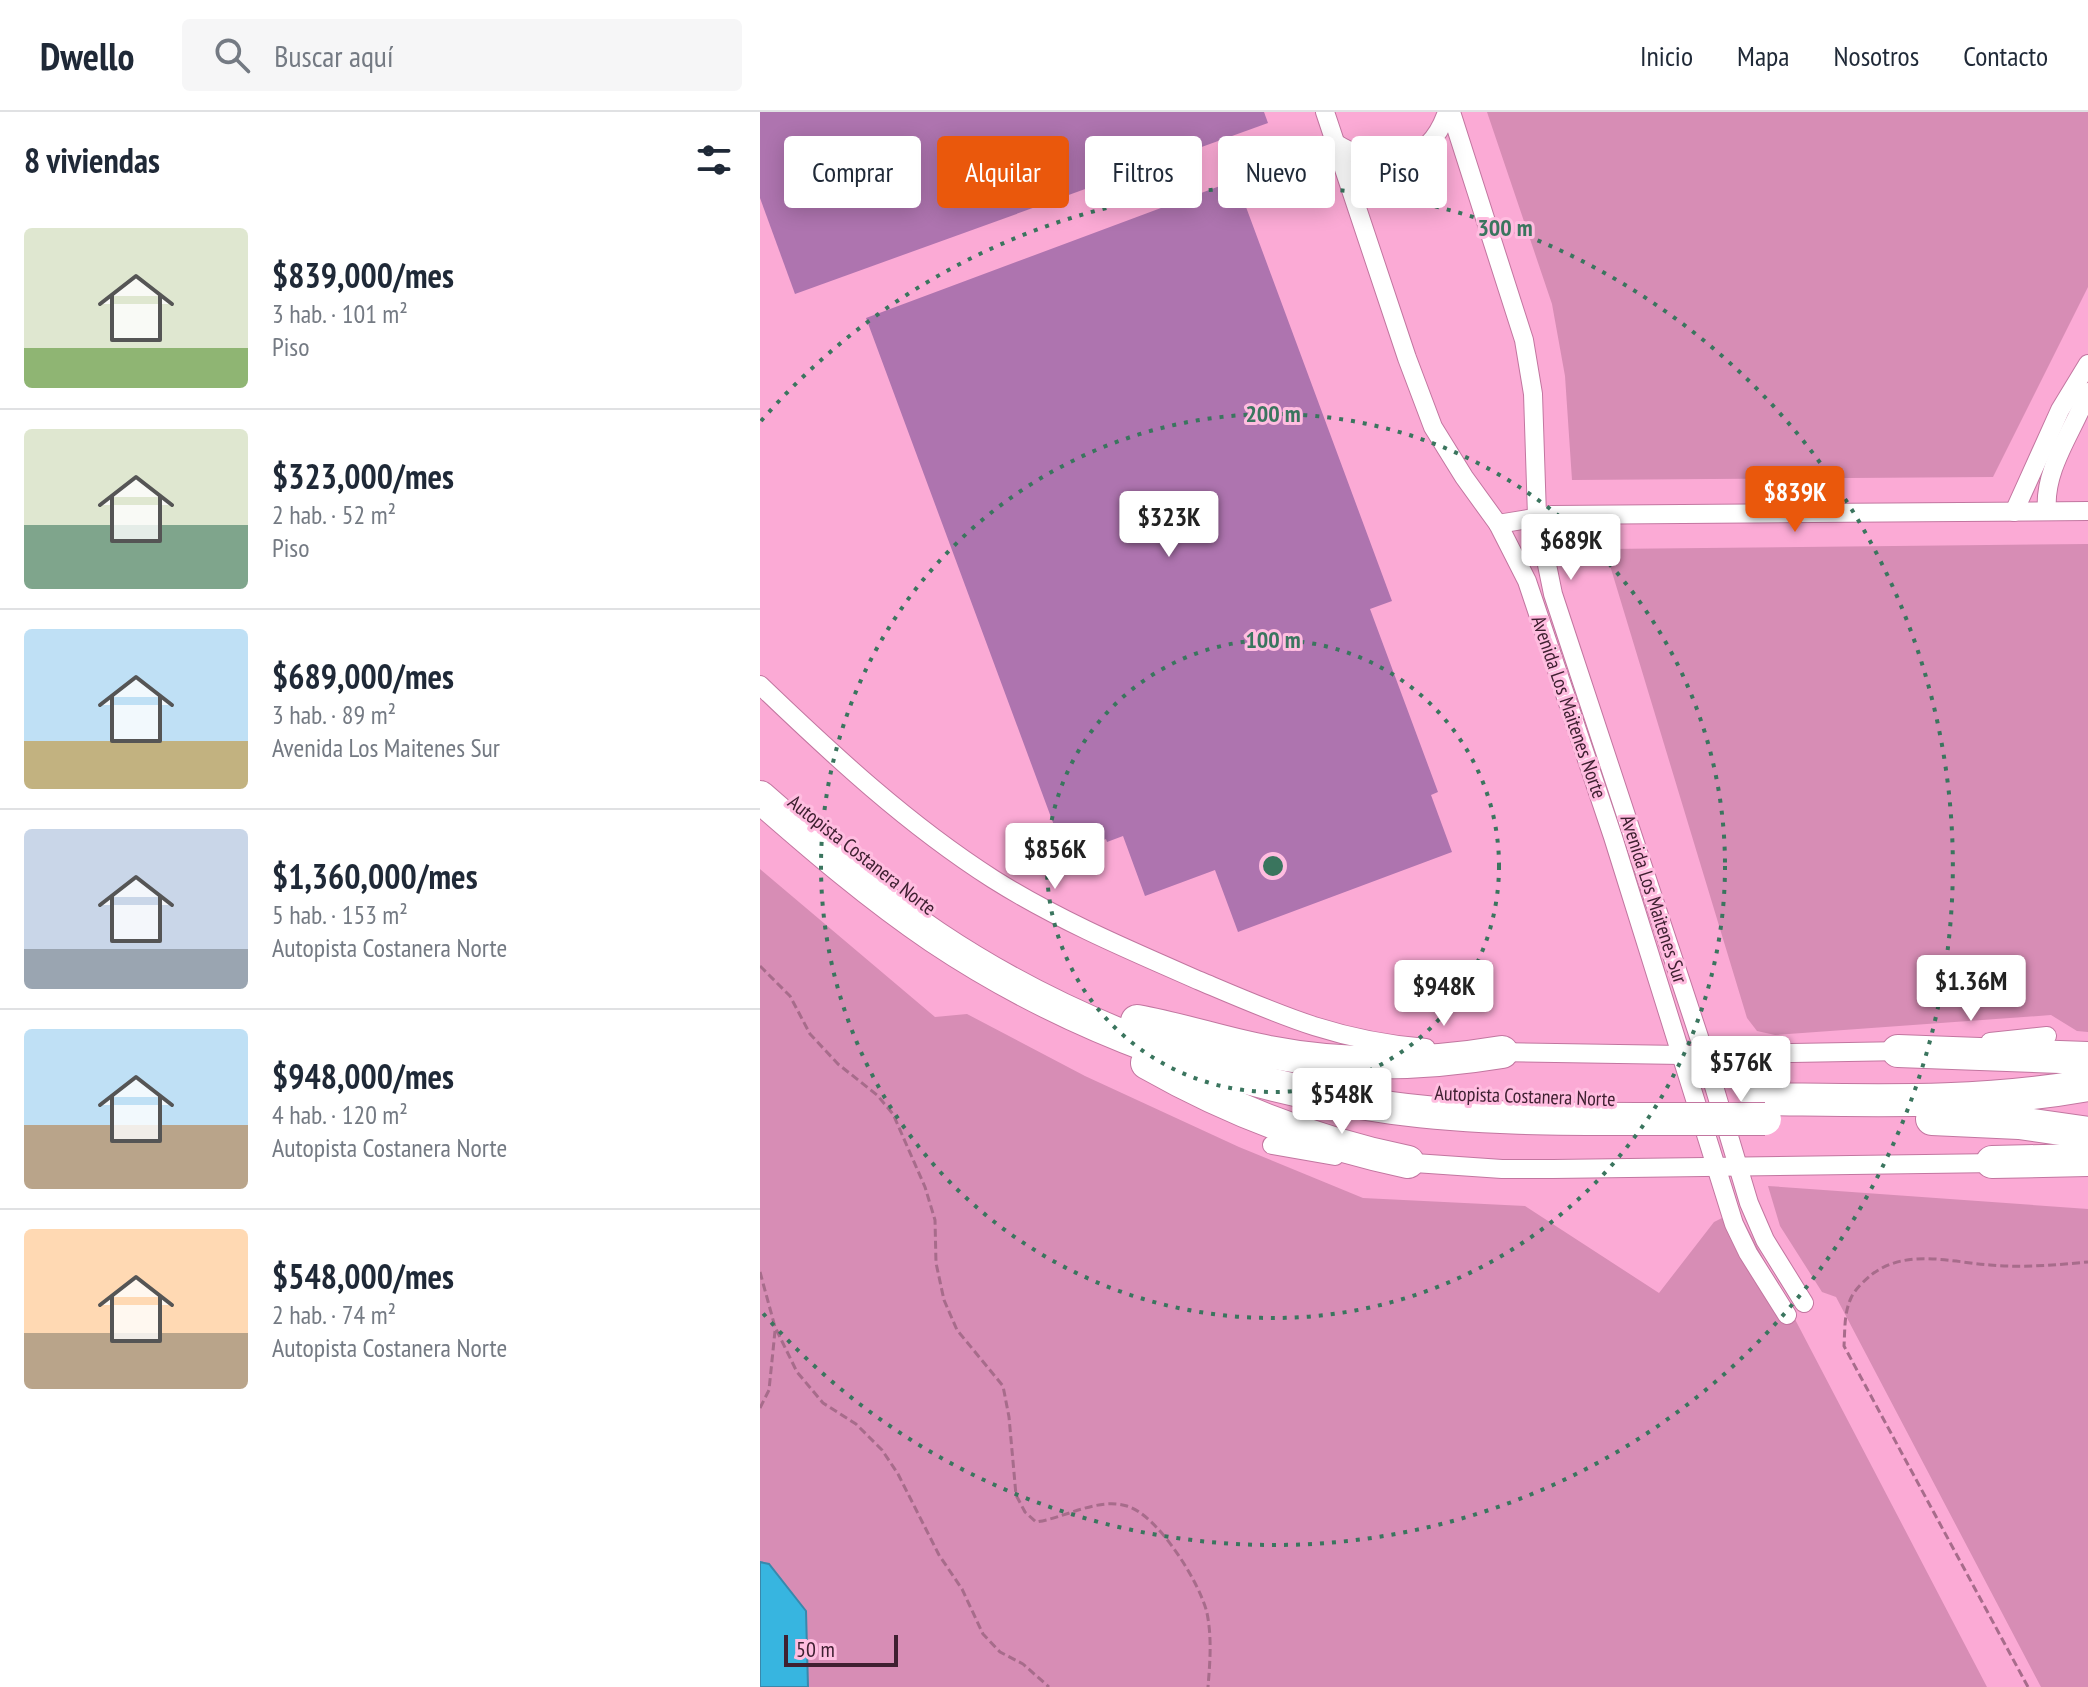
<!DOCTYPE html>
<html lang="es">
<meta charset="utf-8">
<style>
body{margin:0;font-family:"PT Sans Narrow",sans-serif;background:#f6f6f7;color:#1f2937;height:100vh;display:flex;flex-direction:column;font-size:30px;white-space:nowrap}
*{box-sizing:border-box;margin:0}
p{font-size:26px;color:#747a83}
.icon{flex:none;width:44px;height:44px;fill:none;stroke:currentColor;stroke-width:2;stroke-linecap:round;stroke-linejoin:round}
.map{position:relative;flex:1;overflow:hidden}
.drawer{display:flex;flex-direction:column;background:#fff;width:760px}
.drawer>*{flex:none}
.banner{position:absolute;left:24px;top:24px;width:760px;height:72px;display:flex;gap:16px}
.scale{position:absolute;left:24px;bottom:20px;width:114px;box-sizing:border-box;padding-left:8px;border:4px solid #3f2031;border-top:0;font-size:22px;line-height:28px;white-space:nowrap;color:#3f2031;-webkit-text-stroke:6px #ffbde0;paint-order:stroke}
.price{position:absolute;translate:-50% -68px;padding:0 18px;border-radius:8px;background:#fff;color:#222;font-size:26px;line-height:52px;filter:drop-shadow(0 2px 4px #0008)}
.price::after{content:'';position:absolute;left:50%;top:48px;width:24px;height:18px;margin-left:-12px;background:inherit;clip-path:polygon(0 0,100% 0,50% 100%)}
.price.current{background:#ea580c;color:#fff}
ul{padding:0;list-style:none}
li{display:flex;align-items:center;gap:24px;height:200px;padding:0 24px}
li+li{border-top:2px solid #e0e1e3}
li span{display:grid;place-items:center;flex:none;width:224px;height:160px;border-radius:8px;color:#555}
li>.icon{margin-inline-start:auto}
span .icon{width:96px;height:96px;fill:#fffc;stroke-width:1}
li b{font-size:34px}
h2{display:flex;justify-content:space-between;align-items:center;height:96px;padding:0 24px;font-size:34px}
.pill{padding:0 28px;border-radius:8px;background:#fff;box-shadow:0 4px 20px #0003;font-size:28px;line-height:72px}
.pill.current{background:#ea580c;color:#fff}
header{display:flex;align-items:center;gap:48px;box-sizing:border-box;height:112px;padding:0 40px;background:#fff;border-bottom:2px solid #e0e1e3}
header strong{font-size:38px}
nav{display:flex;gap:44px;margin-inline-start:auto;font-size:28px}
.search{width:560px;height:72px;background:#f6f6f7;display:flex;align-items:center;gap:20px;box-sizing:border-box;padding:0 28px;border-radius:8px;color:#747a83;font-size:30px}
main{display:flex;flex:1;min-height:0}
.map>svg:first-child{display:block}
</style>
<header>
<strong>Dwello</strong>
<div class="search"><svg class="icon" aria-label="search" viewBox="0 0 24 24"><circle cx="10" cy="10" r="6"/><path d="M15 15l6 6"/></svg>Buscar aquí</div>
<nav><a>Inicio</a><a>Mapa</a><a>Nosotros</a><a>Contacto</a></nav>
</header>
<main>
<section class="drawer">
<h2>8 viviendas<svg class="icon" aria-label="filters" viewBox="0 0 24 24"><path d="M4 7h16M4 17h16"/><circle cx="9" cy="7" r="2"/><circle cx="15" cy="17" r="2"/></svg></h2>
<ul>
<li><span style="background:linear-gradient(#dfe7d0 75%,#8fb573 0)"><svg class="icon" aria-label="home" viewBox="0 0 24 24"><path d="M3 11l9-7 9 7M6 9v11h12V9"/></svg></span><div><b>$839,000/mes</b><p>3 hab. · 101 m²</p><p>Piso</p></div></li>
<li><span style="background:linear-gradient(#dfe7d0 60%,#7fa58c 0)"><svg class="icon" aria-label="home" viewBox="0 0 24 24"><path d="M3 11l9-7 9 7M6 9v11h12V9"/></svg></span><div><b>$323,000/mes</b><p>2 hab. · 52 m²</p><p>Piso</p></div></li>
<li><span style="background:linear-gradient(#bfe0f5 70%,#c2b280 0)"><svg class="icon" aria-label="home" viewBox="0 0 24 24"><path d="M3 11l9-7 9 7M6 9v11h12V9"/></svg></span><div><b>$689,000/mes</b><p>3 hab. · 89 m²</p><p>Avenida Los Maitenes Sur</p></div></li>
<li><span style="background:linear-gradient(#c9d6e8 75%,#9aa5b1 0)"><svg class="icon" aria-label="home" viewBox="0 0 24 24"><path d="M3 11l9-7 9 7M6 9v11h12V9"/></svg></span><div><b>$1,360,000/mes</b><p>5 hab. · 153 m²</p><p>Autopista Costanera Norte</p></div></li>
<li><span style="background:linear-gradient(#bfe0f5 60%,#b9a48a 0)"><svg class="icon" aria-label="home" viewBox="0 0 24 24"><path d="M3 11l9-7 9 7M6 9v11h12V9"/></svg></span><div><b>$948,000/mes</b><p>4 hab. · 120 m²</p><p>Autopista Costanera Norte</p></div></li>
<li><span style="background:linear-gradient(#ffd9b3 65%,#b9a48a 0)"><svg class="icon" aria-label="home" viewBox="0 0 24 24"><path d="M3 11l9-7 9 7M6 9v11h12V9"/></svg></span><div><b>$548,000/mes</b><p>2 hab. · 74 m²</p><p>Autopista Costanera Norte</p></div></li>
</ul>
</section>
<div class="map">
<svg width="1328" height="1575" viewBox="0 0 1328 1575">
<rect width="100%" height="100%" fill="#fbaad5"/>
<g fill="#d78db5">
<path d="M 727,0 L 1328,0 L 1328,175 L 1233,365 L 812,368 L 805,264 L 792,192 Z"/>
<path d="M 1328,432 L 1328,920 L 1317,919 L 1291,903 L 1015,923 L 997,919 L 987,906 L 845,437 Z"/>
<path d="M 0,757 L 175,905 L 207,902 L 325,964 L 479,1035 L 603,1086 L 765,1094 L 899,1181 L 954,1110 L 978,1098 L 1227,1575 L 0,1575 Z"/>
<path d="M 1008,1074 L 1328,1097 L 1328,1575 L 1281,1575 L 1076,1185 L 1062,1180 L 1020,1114 Z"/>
</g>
<path fill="#37b5e0" stroke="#3988ac" stroke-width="2" d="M 0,1450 L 9,1452 L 46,1499 L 48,1575 L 0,1575 Z"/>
<g fill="#ae74af">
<path d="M 0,0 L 504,0 L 508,11 L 35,182 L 0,86 Z"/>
<path d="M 476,68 L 632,489 L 610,497 L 678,680 L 671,683 L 692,740 L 478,820 L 455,758 L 385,784 L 363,724 L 347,730 L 346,727 L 305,743 L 106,206 Z"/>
</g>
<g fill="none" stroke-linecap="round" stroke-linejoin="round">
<defs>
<g id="minor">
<path d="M 565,0 L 647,246 L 673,315 L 704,365 L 738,412 L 767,469 L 853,725 L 974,1112 L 988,1141 L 1027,1203"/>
<path d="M 691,0 L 764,228 L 773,282 L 777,404 L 793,482 L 941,931 L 989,1091 L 1005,1128 L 1044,1191"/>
<path d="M 575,31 C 620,59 668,56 687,0"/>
<path d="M 1287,399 C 1283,357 1314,318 1328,280"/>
<path d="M 1254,400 L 1300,298 L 1328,252"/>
<path d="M 738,412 L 792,403 L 1328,399"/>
<path d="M 0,573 C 73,643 147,712 233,767 C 298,808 369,838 440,869 C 520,903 577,929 666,936"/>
<path d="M 1230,930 L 1287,924"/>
<path d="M 735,940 L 922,943 L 1145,939"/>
<path d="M 512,1033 L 575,1044"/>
<path d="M 640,1050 L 742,1057 L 793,1057 L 1238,1051"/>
</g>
<g id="motorway">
<path d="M 0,685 C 56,734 113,783 175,825 C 311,916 470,973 632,996 C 722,1008 814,1007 905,1007"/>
<path d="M 377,909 C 422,917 465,932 509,940 C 586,955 664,953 742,940"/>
<path d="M 1138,939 L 1328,946"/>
<path d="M 387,951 C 468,997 556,1031 648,1050"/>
<path d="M 997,987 C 1107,988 1219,993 1328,973"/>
<path d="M 1172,1007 L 1259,1011 L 1328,1021"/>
<path d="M 1232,1050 L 1328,1048"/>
</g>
</defs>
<use href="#minor" stroke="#c276a0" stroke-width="20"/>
<use href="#motorway" stroke="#c276a0" stroke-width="34"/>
<g stroke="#a76c8b" stroke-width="3" stroke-dasharray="8 4" stroke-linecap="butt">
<path d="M 0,854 L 30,884 L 50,922 L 78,952 L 117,983 L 133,1002 L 165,1075 L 175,1108 L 176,1151 L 184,1188 L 197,1218 L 243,1274 L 249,1305 L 256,1383 L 265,1400 L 276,1410 C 305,1406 338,1385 367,1394 C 398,1403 440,1471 447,1501 C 452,1526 450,1550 448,1575"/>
<path d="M 0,1160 L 15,1215 L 37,1260 L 63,1291 L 96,1312 L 122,1338 L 138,1362 L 179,1443 L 202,1477 L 223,1522 L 240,1540 L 263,1552 L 289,1575"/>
<path d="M 0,1296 L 9,1278 L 15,1219"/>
<path d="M 1268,1575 L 1084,1234 C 1085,1218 1084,1201 1091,1186 C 1095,1177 1104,1169 1111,1163 C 1146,1136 1190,1150 1230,1153 C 1263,1156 1295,1153 1328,1150"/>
</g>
<use href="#minor" stroke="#fff" stroke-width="18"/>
<use href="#motorway" stroke="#fff" stroke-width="32"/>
<defs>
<path id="motorway-bridge" d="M 905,1007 L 1005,1007"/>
</defs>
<use href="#motorway-bridge" stroke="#c276a0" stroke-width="34" stroke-linecap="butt"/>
<use href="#motorway-bridge" stroke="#fff" stroke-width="32"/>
</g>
<g fill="none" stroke="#3a755e" stroke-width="4" stroke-dasharray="4 8">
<circle cx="513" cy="754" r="226"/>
<circle cx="513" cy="754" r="452"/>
<path d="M1 309A679 679 0 1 1 1 1199"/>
</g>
<g text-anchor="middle" stroke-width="6" stroke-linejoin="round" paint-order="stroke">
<g font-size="20" fill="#3f2031" stroke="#ffbde0">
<text transform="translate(809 595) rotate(71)" y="7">Avenida Los Maitenes Norte</text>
<text transform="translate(102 743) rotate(38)" y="7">Autopista Costanera Norte</text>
<text transform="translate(894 787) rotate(72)" y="7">Avenida Los Maitenes Sur</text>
<text transform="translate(765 984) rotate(2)" y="7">Autopista Costanera Norte</text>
</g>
</g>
<circle cx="513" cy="754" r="12" fill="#3a755e" stroke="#ffbde0" stroke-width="4"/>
<g font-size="24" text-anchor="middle" font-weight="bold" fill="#3a755e" stroke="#ffbde0" stroke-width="6" stroke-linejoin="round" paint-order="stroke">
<text x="745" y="124">300 m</text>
<text x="513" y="310">200 m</text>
<text x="513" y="536">100 m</text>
</g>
</svg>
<div class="scale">50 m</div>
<b class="price current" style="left:1035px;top:422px">$839K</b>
<b class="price" style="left:409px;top:447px">$323K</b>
<b class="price" style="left:811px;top:470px">$689K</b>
<b class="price" style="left:295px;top:779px">$856K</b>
<b class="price" style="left:1211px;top:911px">$1.36M</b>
<b class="price" style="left:684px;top:916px">$948K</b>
<b class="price" style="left:981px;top:992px">$576K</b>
<b class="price" style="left:582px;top:1024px">$548K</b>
<div class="banner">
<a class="pill">Comprar</a>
<a class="pill current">Alquilar</a>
<a class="pill">Filtros</a>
<a class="pill">Nuevo</a>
<a class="pill">Piso</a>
</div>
</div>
</main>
